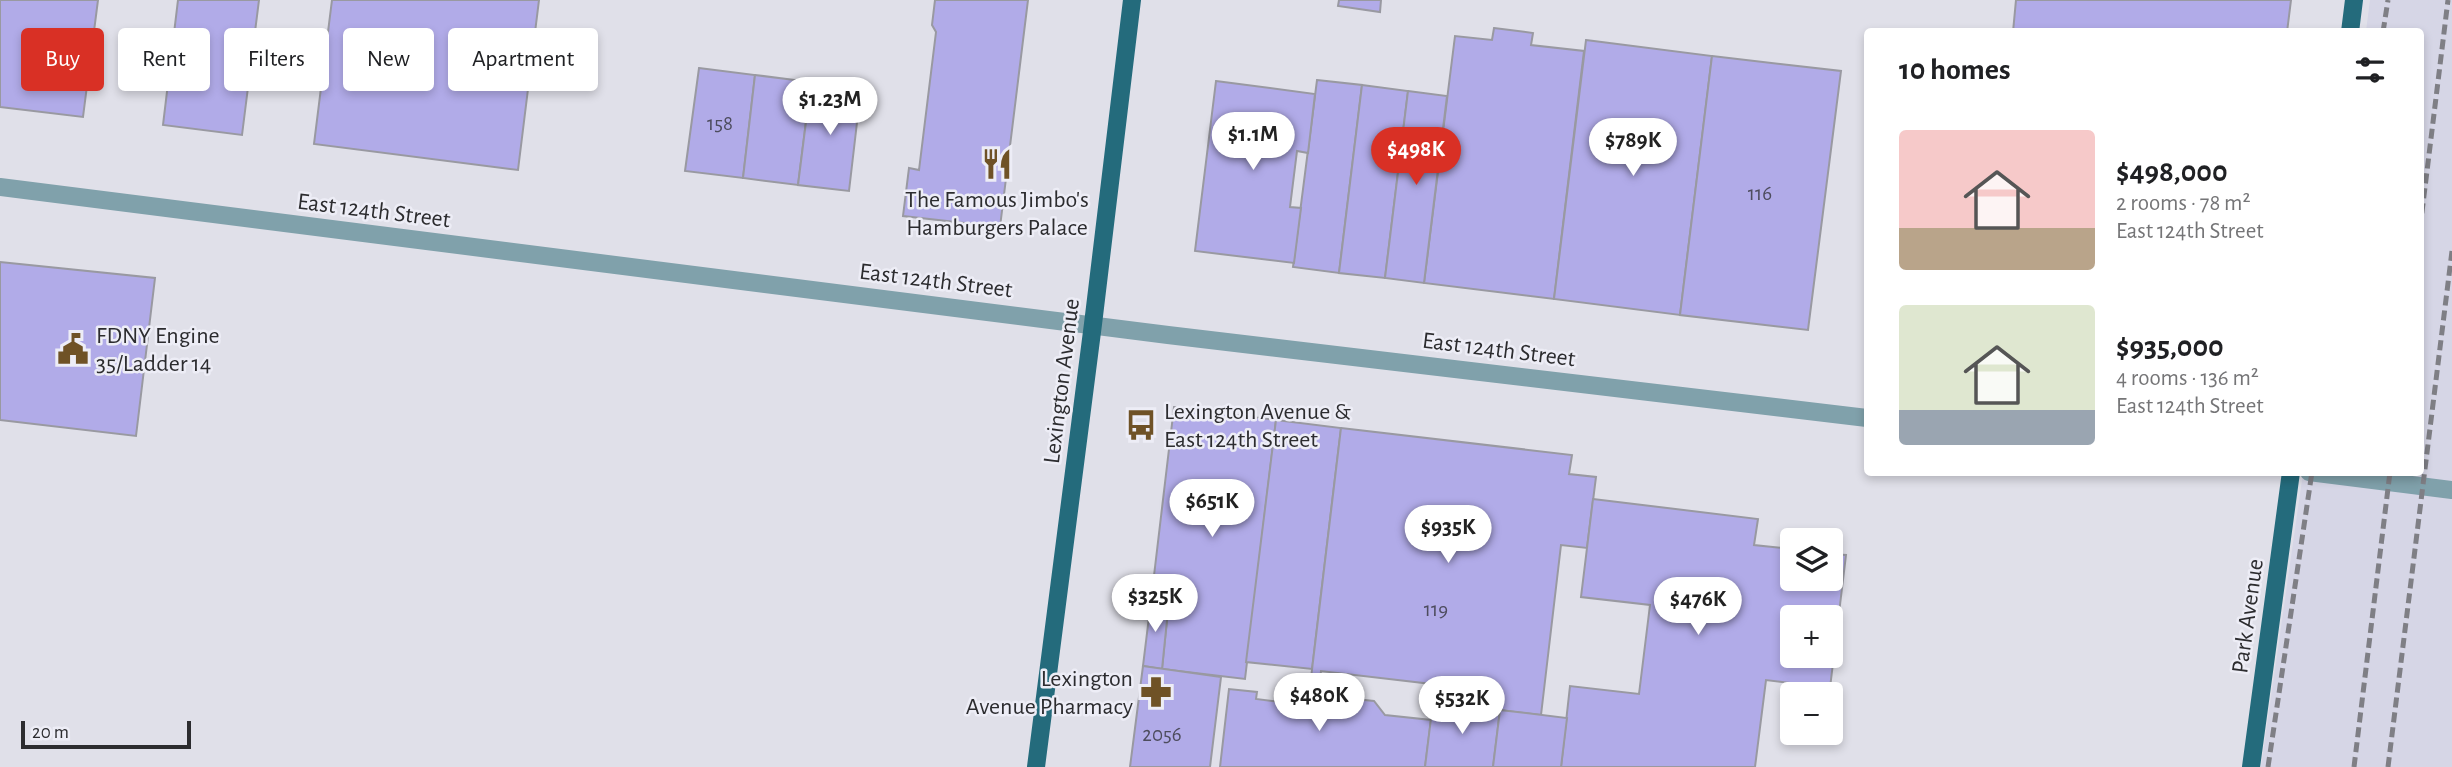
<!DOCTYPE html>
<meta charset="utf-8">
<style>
body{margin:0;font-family:"Alegreya Sans",sans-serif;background:#f6f6f6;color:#202124;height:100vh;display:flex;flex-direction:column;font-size:26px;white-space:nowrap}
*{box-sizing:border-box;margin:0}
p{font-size:23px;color:#757577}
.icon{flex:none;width:38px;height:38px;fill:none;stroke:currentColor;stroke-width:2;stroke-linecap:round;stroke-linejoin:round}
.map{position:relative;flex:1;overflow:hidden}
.drawer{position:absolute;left:1864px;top:28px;width:560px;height:448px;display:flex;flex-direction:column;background:#fff;border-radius:7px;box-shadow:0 4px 10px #0003}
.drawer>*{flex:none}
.hud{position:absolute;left:21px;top:28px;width:665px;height:63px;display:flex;gap:14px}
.controls{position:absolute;left:1780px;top:528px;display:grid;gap:14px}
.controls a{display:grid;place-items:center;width:63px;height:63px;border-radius:7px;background:#fff;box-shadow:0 4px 10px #0003;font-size:35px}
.scale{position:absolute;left:21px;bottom:18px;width:170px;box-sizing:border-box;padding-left:7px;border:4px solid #2c2c2f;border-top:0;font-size:19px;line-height:24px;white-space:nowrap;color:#2c2c2f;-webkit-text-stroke:5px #ededf6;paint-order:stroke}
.price{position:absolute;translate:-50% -60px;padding:0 16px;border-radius:24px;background:#fff;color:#222;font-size:23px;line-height:46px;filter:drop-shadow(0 2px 4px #0008)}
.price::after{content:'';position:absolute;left:50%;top:42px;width:21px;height:16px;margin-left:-10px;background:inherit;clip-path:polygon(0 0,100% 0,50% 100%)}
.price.current{background:#d93025;color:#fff}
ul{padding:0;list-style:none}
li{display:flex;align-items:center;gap:21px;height:175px;padding:0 35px}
li span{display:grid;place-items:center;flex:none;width:196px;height:140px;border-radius:7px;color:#555}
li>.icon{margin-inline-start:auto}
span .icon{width:84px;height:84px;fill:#fffc;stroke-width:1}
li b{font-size:30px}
h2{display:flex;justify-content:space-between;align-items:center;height:84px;padding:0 35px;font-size:30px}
.pill{padding:0 24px;border-radius:7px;background:#fff;box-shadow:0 4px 10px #0003;font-size:24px;line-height:63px}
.pill.current{background:#d93025;color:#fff}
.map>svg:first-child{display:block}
</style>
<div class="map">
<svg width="2452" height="767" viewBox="0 0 2452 767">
<rect width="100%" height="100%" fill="#e0e0e9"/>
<path fill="#d6d6e6" d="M 2370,0 L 2452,0 L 2452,767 L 2261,767 L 2303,473 L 2420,472 L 2420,32 L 2366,31 Z"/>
<g fill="#b1abe8" stroke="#9999a1" stroke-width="2" fill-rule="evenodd">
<path d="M 0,0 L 98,0 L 83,117 L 0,107 Z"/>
<path d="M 178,0 L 259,0 L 242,135 L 163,125 Z"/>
<path d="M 332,0 L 539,0 L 518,170 L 314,144 Z"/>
<path d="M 935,0 L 1028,0 L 1000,227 L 903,216 L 909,168 L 919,170 L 936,32 L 932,25 Z"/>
<path d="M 1339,0 L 1381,0 L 1380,12 L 1338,6 Z"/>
<path d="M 2016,0 L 2291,0 L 2287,32 L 2013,32 Z"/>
<path d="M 1494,28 L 1533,33 L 1531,45 L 1584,51 L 1554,299 L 1424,283 L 1455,36 L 1492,40 Z"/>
<path d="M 1586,40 L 1712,56 L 1680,315 L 1554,299 Z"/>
<path d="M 1712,56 L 1841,71 L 1808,330 L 1680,315 Z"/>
<path d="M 699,68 L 755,75 L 743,178 L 685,171 Z"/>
<path d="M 755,75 L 811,82 L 798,185 L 743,178 Z"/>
<path d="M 1317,80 L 1362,85 L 1339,273 L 1293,267 Z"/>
<path d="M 1216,81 L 1315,94 L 1308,153 L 1297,151 L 1290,207 L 1301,208 L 1294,263 L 1195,251 Z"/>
<path d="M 811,82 L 861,88 L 849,191 L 798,185 Z"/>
<path d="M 1362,85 L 1408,91 L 1385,278 L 1339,273 Z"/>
<path d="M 1408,91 L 1447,96 L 1424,283 L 1385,278 Z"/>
<path d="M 0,262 L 155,278 L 136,436 L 0,420 Z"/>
<path d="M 1174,407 L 1276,420 L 1245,679 L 1162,669 L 1167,620 L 1153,584 Z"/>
<path d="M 1276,420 L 1341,428 L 1312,669 L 1246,662 Z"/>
<path d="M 1341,428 L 1572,455 L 1569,474 L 1596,477 L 1587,548 L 1561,545 L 1541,715 L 1455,705 L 1457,687 L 1321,671 L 1320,679 L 1311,678 Z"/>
<path d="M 1593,499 L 1758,519 L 1754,545 L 1792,549 L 1792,579 L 1830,579 L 1830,554 L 1846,555 L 1830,688 L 1766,680 L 1755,767 L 1561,767 L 1570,686 L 1639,694 L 1650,605 L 1581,597 ZM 1792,618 L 1830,618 L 1830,656 L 1792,656 Z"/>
<path d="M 1153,584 L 1167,620 L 1162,669 L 1143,666 Z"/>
<path d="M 1143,666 L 1221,677 L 1210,767 L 1130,767 Z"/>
<path d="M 1291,686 L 1351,692 L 1355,699 L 1374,701 L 1385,715 L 1431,720 L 1425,767 L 1220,767 L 1229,689 L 1257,692 L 1256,699 L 1289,703 Z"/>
<path d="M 1433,702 L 1500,710 L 1493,767 L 1425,767 Z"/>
<path d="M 1500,710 L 1567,718 L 1561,767 L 1493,767 Z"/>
</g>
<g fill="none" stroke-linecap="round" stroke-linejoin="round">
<g stroke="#80a1ab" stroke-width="18">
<path d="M 0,187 L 1168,335 L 1867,418"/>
<path d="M 2309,472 L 2452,490"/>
</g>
<g stroke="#246b7c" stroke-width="18">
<path d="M 2350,32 L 2354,0"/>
<path d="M 1036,767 L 1093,324 L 1132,0"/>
<path d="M 2251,767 L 2291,472"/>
</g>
<g stroke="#7f7f85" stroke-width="5" stroke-dasharray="10 5" stroke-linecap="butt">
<path d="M 2383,32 L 2388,0"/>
<path d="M 2420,228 L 2448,0"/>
<path d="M 2268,767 L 2312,472"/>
<path d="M 2354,767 L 2390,472"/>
<path d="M 2388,767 L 2452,251"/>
</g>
</g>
<defs>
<symbol id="restaurant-bare" viewBox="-9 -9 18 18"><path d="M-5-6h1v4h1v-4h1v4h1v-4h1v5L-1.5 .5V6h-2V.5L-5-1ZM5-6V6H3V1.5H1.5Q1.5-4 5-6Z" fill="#6f5226" stroke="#ededf6" stroke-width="2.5" paint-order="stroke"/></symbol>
<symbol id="civic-bare" viewBox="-9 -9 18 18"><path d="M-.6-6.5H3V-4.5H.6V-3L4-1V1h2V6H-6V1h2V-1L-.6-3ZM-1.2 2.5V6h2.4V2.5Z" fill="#6f5226" stroke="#ededf6" stroke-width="2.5" paint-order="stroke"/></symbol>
<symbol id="bus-bare" viewBox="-9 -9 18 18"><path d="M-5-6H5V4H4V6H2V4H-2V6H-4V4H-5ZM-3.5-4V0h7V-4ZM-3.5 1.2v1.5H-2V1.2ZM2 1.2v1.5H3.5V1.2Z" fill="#6f5226" stroke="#ededf6" stroke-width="2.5" paint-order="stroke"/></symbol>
<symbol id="pharmacy-bare" viewBox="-9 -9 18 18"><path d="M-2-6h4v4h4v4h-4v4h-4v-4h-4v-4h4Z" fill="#6f5226" stroke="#ededf6" stroke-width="2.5" paint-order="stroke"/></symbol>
</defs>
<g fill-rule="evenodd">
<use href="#restaurant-bare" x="975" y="142" width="44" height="44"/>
<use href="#civic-bare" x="51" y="327" width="44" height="44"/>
<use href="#bus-bare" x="1119" y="403" width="44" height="44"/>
<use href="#pharmacy-bare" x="1134" y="670" width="44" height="44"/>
</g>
<g text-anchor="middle" stroke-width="5" stroke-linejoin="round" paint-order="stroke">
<g font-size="21" fill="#4d4c5d">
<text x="720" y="130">158</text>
<text x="1760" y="200">116</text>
<text x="1436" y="616">119</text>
<text x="1162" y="741">2056</text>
</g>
<g font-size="24" fill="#2c2c2f" stroke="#ededf6" text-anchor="start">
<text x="997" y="207" text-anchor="middle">The Famous Jimbo's<tspan x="997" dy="28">Hamburgers Palace</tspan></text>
<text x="96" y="343">FDNY Engine<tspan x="96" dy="28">35/Ladder 14</tspan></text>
<text x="1164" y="419">Lexington Avenue &amp;<tspan x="1164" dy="28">East 124th Street</tspan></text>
<text x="1133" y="686" text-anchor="end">Lexington<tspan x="1133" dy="28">Avenue Pharmacy</tspan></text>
</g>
<g font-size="24" fill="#2c2c2f" stroke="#ededf6">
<text transform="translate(374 210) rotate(7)" y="8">East 124th Street</text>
<text transform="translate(936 280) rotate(7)" y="8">East 124th Street</text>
<text transform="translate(1499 349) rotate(7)" y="8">East 124th Street</text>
<text transform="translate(1061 381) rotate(-83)" y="8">Lexington Avenue</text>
<text transform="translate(2247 616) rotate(-82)" y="8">Park Avenue</text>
</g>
</g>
</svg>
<div class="controls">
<a><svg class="icon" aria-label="layers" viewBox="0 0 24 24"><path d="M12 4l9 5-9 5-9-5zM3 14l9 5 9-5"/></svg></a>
<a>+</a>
<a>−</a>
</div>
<div class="scale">20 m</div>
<b class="price" style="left:830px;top:137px">$1.23M</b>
<b class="price" style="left:1253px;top:172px">$1.1M</b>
<b class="price" style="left:1633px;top:178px">$789K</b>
<b class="price current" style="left:1416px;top:187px">$498K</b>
<b class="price" style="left:1212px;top:539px">$651K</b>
<b class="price" style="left:1448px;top:565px">$935K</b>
<b class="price" style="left:1155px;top:634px">$325K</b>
<b class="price" style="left:1698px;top:637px">$476K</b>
<b class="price" style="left:1319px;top:733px">$480K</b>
<b class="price" style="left:1462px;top:736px">$532K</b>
<div class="hud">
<a class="pill current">Buy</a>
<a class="pill">Rent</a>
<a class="pill">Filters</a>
<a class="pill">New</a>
<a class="pill">Apartment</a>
</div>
<section class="drawer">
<h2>10 homes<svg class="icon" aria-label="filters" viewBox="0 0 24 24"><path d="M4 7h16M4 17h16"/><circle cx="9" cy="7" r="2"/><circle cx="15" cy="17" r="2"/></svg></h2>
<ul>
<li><span style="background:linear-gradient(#f6c9c9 70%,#b9a48a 0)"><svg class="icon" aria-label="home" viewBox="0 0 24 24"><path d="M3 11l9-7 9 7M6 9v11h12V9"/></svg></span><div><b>$498,000</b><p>2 rooms · 78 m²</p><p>East 124th Street</p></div></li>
<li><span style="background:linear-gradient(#dfe7d0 75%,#9aa5b1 0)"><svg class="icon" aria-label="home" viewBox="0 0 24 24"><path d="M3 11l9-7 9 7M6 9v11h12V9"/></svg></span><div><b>$935,000</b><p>4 rooms · 136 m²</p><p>East 124th Street</p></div></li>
</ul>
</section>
</div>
